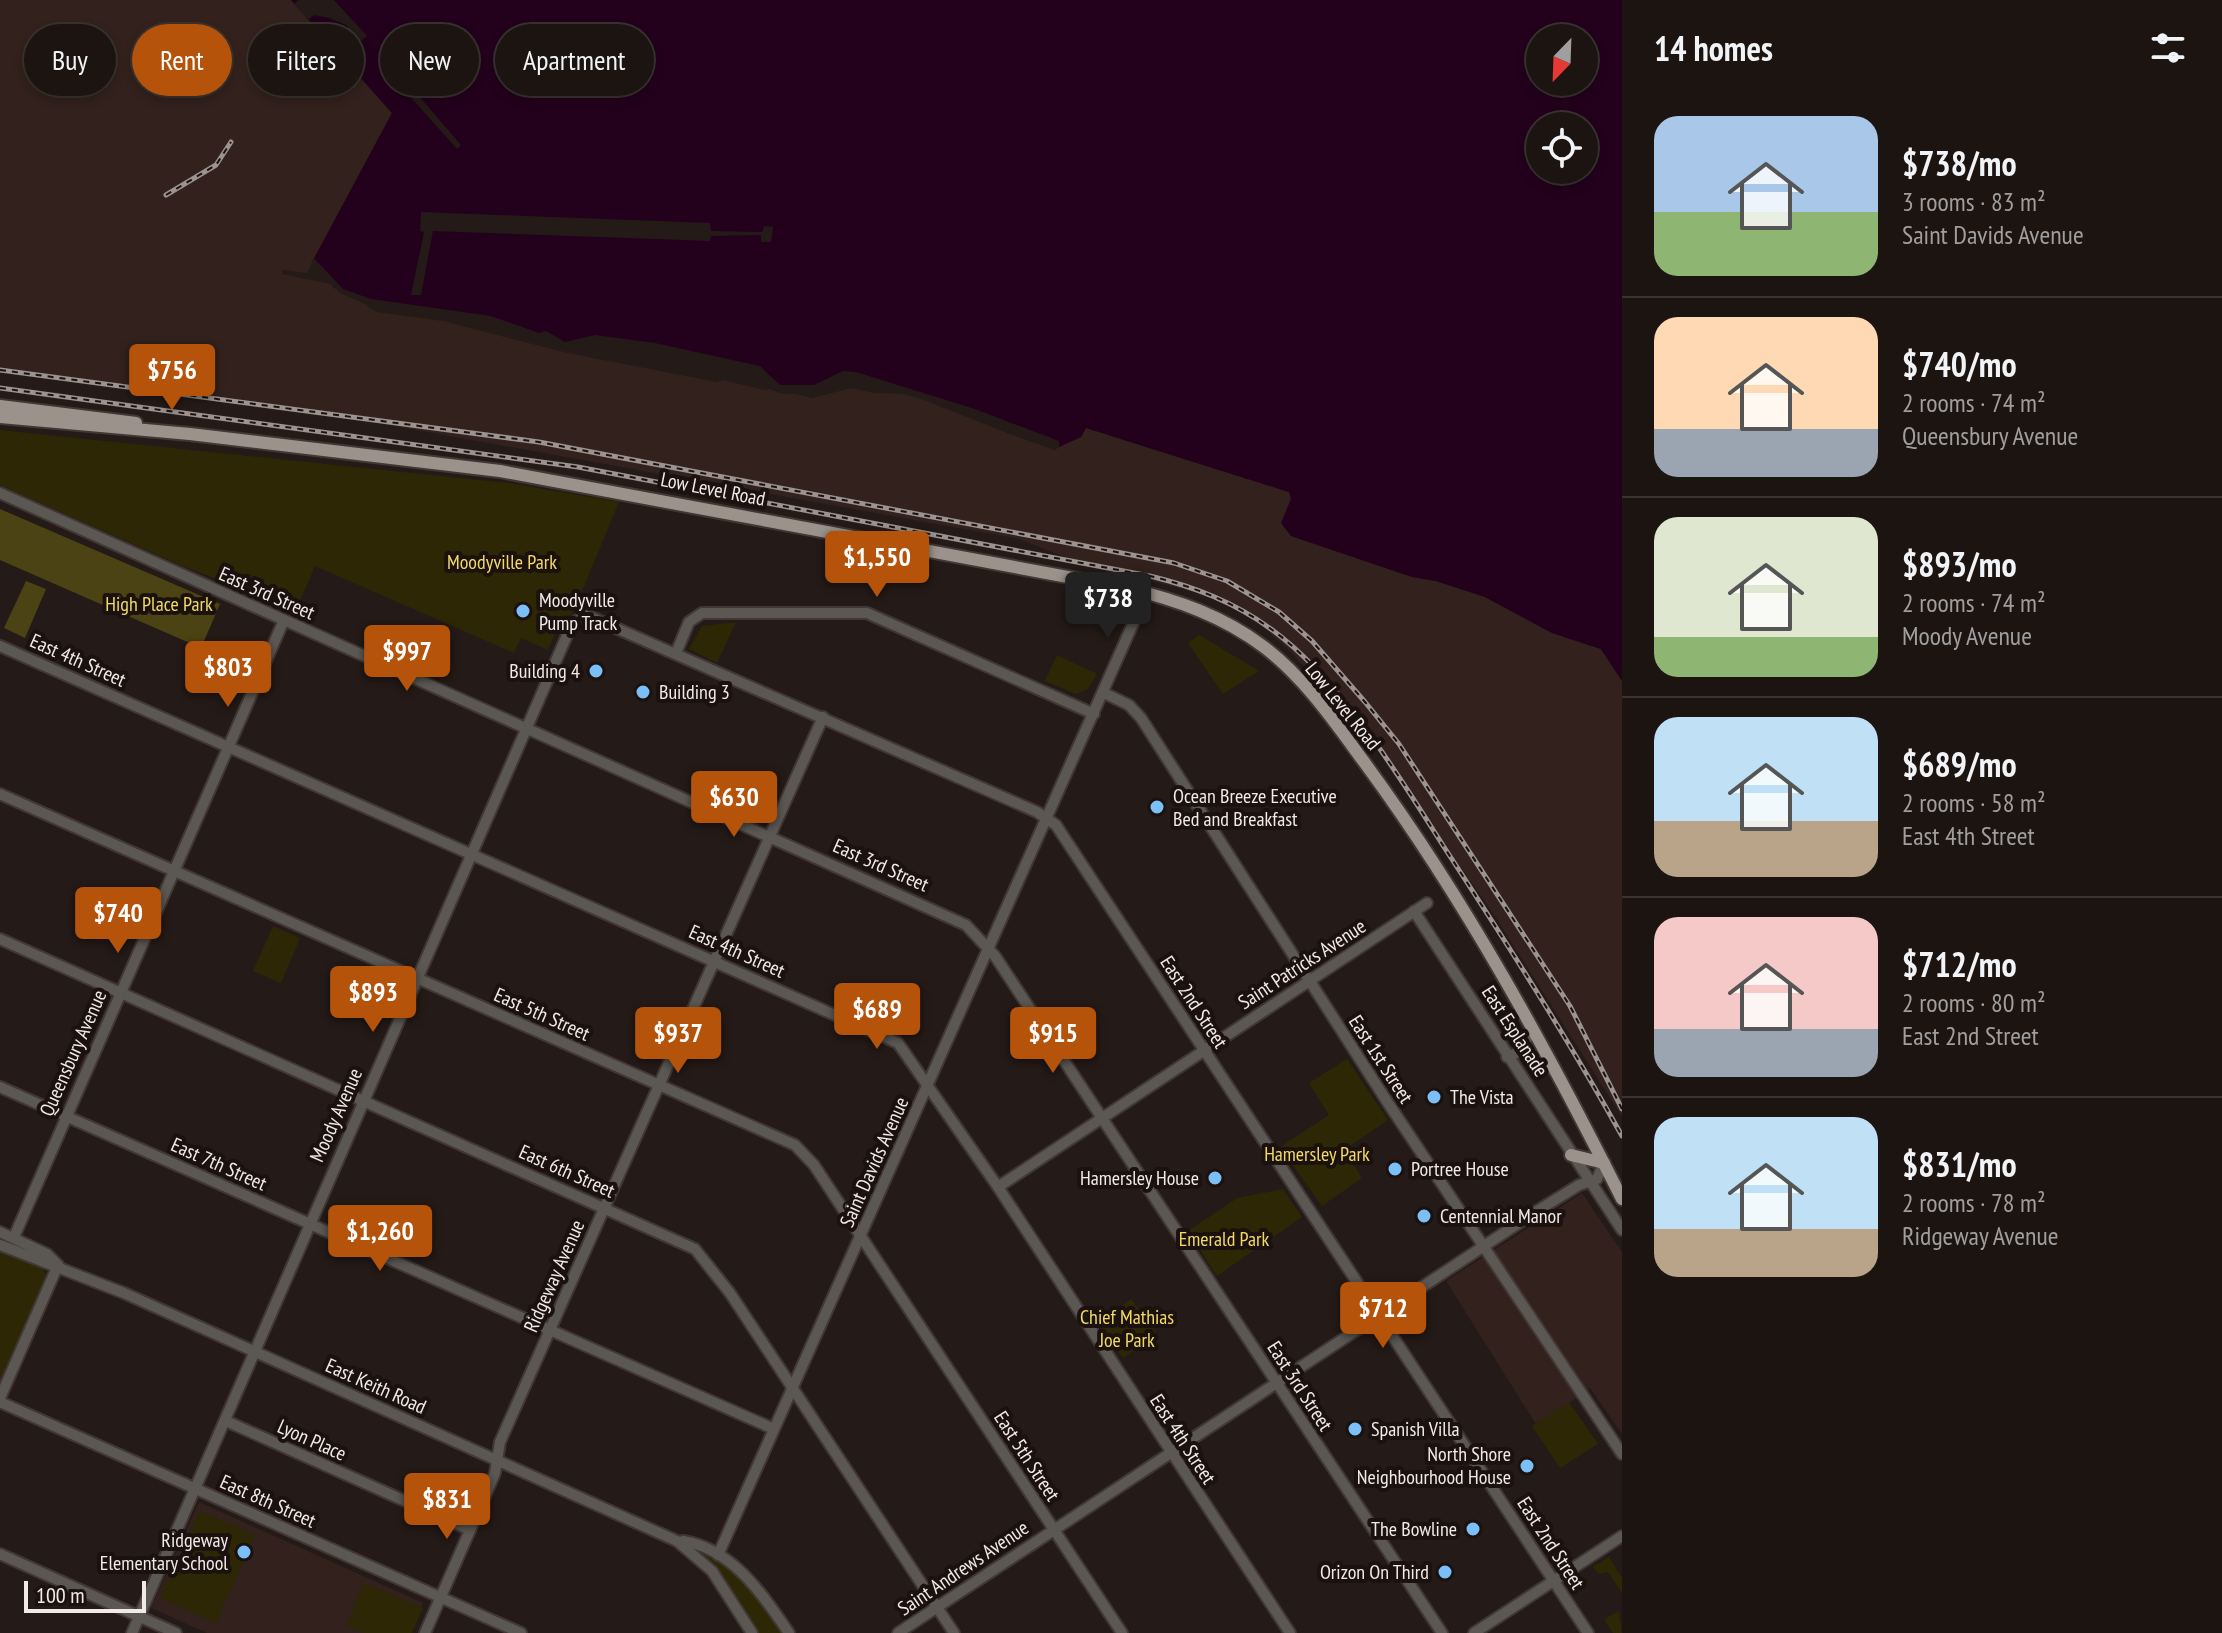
<!DOCTYPE html>
<meta charset="utf-8">
<style>
body{margin:0;font-family:"PT Sans Narrow",sans-serif;background:#28211f;color:#f1f3f6;height:100vh;display:flex;flex-direction:column;font-size:30px;white-space:nowrap}
*{box-sizing:border-box;margin:0}
p{font-size:26px;color:#a09e9f}
.icon{flex:none;width:44px;height:44px;fill:none;stroke:currentColor;stroke-width:2;stroke-linecap:round;stroke-linejoin:round}
.map{position:relative;flex:1;overflow:hidden}
.drawer{display:flex;flex-direction:column;background:#1b1411;width:600px}
.drawer>*{flex:none}
.top-card{position:absolute;left:24px;top:24px;width:760px;height:72px;display:flex;gap:16px}
.needle{width:52px;rotate:203deg}
.fabs{position:absolute;left:1526px;top:24px;display:grid;gap:16px}
.fabs a{display:grid;place-items:center;width:72px;height:72px;border-radius:50%;background:#1b1411;box-shadow:0 4px 12px #0003,0 0 0 2px #393331;font-size:40px}
.scale{position:absolute;left:24px;bottom:20px;width:122px;box-sizing:border-box;padding-left:8px;border:4px solid #f1eae7;border-top:0;font-size:22px;line-height:28px;white-space:nowrap;color:#f1eae7;-webkit-text-stroke:6px #1b110e;paint-order:stroke}
.price{position:absolute;translate:-50% -68px;padding:0 18px;border-radius:8px;background:#b45309;color:#fff;font-size:26px;line-height:52px;filter:drop-shadow(0 2px 4px #0008)}
.price::after{content:'';position:absolute;left:50%;top:48px;width:24px;height:18px;margin-left:-12px;background:inherit;clip-path:polygon(0 0,100% 0,50% 100%)}
.price.current{background:#222;color:#fff}
ul{padding:0;list-style:none}
li{display:flex;align-items:center;gap:24px;height:200px;padding:0 32px}
li+li{border-top:2px solid #393331}
li span{display:grid;place-items:center;flex:none;width:224px;height:160px;border-radius:24px;color:#555}
li>.icon{margin-inline-start:auto}
span .icon{width:96px;height:96px;fill:#fffc;stroke-width:1}
li b{font-size:34px}
h2{display:flex;justify-content:space-between;align-items:center;height:96px;padding:0 32px;font-size:34px}
.pill{padding:0 28px;border-radius:36px;background:#1b1411;box-shadow:0 4px 12px #0003,0 0 0 2px #393331;font-size:28px;line-height:72px}
.pill.current{background:#b45309;color:#fff}
main{display:flex;flex:1;min-height:0}
.map>svg:first-child{display:block}
</style>
<main>
<div class="map">
<svg width="1622" height="1633" viewBox="0 0 1622 1633">
<rect width="100%" height="100%" fill="#241a17"/>
<g fill="#32211c">
<path d="M 0,0 L 291,0 L 392,113 L 307,273 L 282,270 L 282,274 L 370,292 L 367,306 L 377,312 L 443,321 L 568,353 L 717,382 L 723,380 L 765,390 L 775,388 L 812,398 L 851,388 L 875,393 L 920,394 L 1081,437 L 1086,428 L 1289,492 L 1291,499 L 1282,523 L 1291,536 L 1412,577 L 1436,581 L 1485,597 L 1552,633 L 1601,649 L 1622,681 L 1622,1117 L 1496,918 L 1387,761 L 1289,650 L 1258,623 L 1234,609 L 1196,592 L 1088,566 L 1019,539 L 322,413 L 0,369 Z"/>
<path d="M 1582,1193 L 1622,1252 L 1622,1434 L 1590,1388 L 1537,1426 L 1446,1281 Z"/>
<path d="M 199,1502 L 423,1603 L 410,1633 L 207,1633 L 151,1608 Z"/>
</g>
<g fill="#2d2706">
<path d="M 0,430 L 508,483 L 619,502 L 572,615 L 562,616 L 548,650 L 521,638 L 514,653 L 315,566 L 300,601 L 284,591 L 273,600 L 187,568 L 0,485 Z"/>
<path d="M 736,622 L 717,663 L 689,649 L 702,626 Z"/>
<path d="M 1199,635 L 1259,671 L 1223,694 L 1188,643 Z"/>
<path d="M 1057,655 L 1097,674 L 1088,689 L 1076,694 L 1045,681 Z"/>
<path d="M 273,926 L 300,938 L 281,983 L 253,971 Z"/>
<path d="M 1347,1059 L 1388,1120 L 1344,1150 L 1362,1178 L 1322,1206 L 1280,1147 L 1329,1115 L 1309,1083 Z"/>
<path d="M 1283,1189 L 1302,1217 L 1217,1276 L 1188,1231 L 1237,1198 Z"/>
<path d="M 0,1248 L 43,1269 L 47,1275 L 0,1382 Z"/>
<path d="M 1131,1299 L 1157,1334 L 1123,1358 L 1098,1323 Z"/>
<path d="M 1569,1402 L 1598,1444 L 1560,1468 L 1532,1426 Z"/>
<path d="M 200,1511 L 255,1535 L 216,1623 L 160,1598 Z"/>
<path d="M 688,1546 C 734,1565 757,1594 785,1633 L 757,1633 Z"/>
<path d="M 1609,1557 L 1622,1578 L 1622,1593 L 1608,1572 L 1600,1574 L 1592,1567 Z"/>
<path d="M 364,1583 L 423,1608 L 412,1633 L 364,1633 L 346,1625 Z"/>
<path d="M 1619,1611 L 1622,1633 L 1613,1633 L 1604,1619 Z"/>
</g>
<g fill="#4c4314">
<path d="M 0,509 L 220,604 L 201,648 L 0,560 Z"/>
<path d="M 26,581 L 46,589 L 25,638 L 4,628 Z"/>
</g>
<path fill="#23001c" fill-rule="evenodd" d="M 291,0 L 1622,0 L 1622,681 L 1601,649 L 1552,633 L 1485,597 L 1436,581 L 1412,577 L 1291,536 L 1281,523 L 1291,499 L 1289,492 L 1086,428 L 1081,437 L 1059,447 L 957,407 L 853,378 L 812,391 L 775,388 L 763,375 L 589,339 L 571,345 L 454,315 L 400,308 L 345,292 L 312,262 L 392,113 ZM 1540,38 L 1584,38 L 1584,82 L 1540,82 ZM 1540,126 L 1584,126 L 1584,170 L 1540,170 Z"/>
<g fill="#241a17">
<path d="M 298,0 L 334,0 L 367,36 L 361,41 L 346,25 L 329,18 L 314,15 L 308,20 L 294,4 Z"/>
<path d="M 405,80 L 461,145 L 457,149 L 400,85 Z"/>
<path d="M 421,212 L 710,223 L 711,231 L 762,232 L 764,226 L 773,227 L 771,242 L 761,242 L 761,235 L 711,236 L 710,241 L 433,231 L 421,295 L 411,295 L 424,232 L 420,231 Z"/>
<path d="M 314,258 L 343,289 L 371,299 L 491,316 L 539,333 L 546,331 L 565,342 L 595,335 L 655,343 L 760,366 L 780,385 L 814,385 L 843,371 L 856,372 L 975,409 L 1059,441 L 1059,447 L 1055,450 L 1010,434 L 919,398 L 854,382 L 808,395 L 780,393 L 772,390 L 758,375 L 589,343 L 568,349 L 474,322 L 370,306 L 340,293 L 310,266 Z"/>
</g>
<g fill="none" stroke-linecap="round" stroke-linejoin="round">
<defs>
<g id="minor">
<path d="M 0,493 L 966,925 L 995,956 L 1442,1633"/>
<path d="M 0,646 L 898,1043 L 998,1187 L 1290,1633"/>
<path d="M 676,653 L 689,622 L 702,613 L 867,613 L 1094,714"/>
<path d="M 1104,693 L 1129,705 L 1141,718 L 1388,1103 L 1622,1454"/>
<path d="M 0,794 L 795,1145 L 814,1165 L 1122,1633"/>
<path d="M 1414,911 L 1622,1230"/>
<path d="M 0,939 L 695,1249 L 730,1293 L 954,1633"/>
<path d="M 1507,1057 L 1523,1050 L 1530,1029"/>
<path d="M 0,1087 L 774,1429"/>
<path d="M 998,1187 L 1427,903"/>
<path d="M 0,1232 L 47,1254 L 58,1265"/>
<path d="M 14,1237 L 284,620"/>
<path d="M 0,1245 L 124,1293 L 677,1541 L 712,1571 L 752,1633"/>
<path d="M 0,1398 L 58,1265"/>
<path d="M 0,1402 L 521,1633"/>
<path d="M 226,1421 L 470,1530"/>
<path d="M 683,1541 C 733,1549 763,1595 789,1633"/>
<path d="M 0,1554 L 176,1633"/>
<path d="M 718,1555 L 1140,608"/>
<path d="M 132,1633 L 572,624 L 586,615 L 1037,812 L 1056,825 L 1588,1633"/>
<path d="M 425,1633 L 495,1473 L 500,1442 L 823,717"/>
<path d="M 898,1633 L 1537,1211 L 1579,1185 L 1597,1179 L 1604,1163"/>
<path d="M 1474,1633 L 1622,1536"/>
</g>
<g id="major">
<path d="M 0,406 L 136,423"/>
<path d="M 0,417 L 190,434 L 500,471 L 1127,588 C 1177,600 1223,616 1264,647 C 1306,679 1336,724 1367,766 C 1466,901 1547,1050 1622,1199"/>
<path d="M 1571,1155 L 1604,1163"/>
</g>
</defs>
<use href="#minor" stroke="#413734" stroke-width="14"/>
<use href="#major" stroke="#413734" stroke-width="16"/>
<use href="#minor" stroke="#5b5854" stroke-width="10"/>
<use href="#major" stroke="#9b938b" stroke-width="12"/>
<defs>
<g id="rail">
<path d="M 166,195 L 216,165 L 231,142"/>
<path d="M 0,370 L 539,442 L 1174,563 L 1227,581 L 1279,612 L 1312,641 L 1365,702 L 1399,744 L 1570,1006 L 1622,1109"/>
<path d="M 0,388 L 578,467 L 1150,576 C 1195,587 1234,602 1271,629 C 1340,679 1399,776 1444,847 C 1506,942 1567,1037 1622,1136"/>
</g>
</defs>
<use href="#rail" stroke="#9c9390" stroke-width="5"/>
<use href="#rail" stroke="#1b110e" stroke-width="2" stroke-dasharray="6" stroke-linecap="butt"/>
</g>
<g fill="#7abff8" stroke="#1b110e" stroke-width="3">
<circle cx="523" cy="611" r="8"/>
<circle cx="596" cy="671" r="8"/>
<circle cx="643" cy="692" r="8"/>
<circle cx="1157" cy="807" r="8"/>
<circle cx="1434" cy="1097" r="8"/>
<circle cx="1395" cy="1169" r="8"/>
<circle cx="1215" cy="1178" r="8"/>
<circle cx="1424" cy="1216" r="8"/>
<circle cx="1355" cy="1429" r="8"/>
<circle cx="1527" cy="1466" r="8"/>
<circle cx="1473" cy="1529" r="8"/>
<circle cx="244" cy="1552" r="8"/>
<circle cx="1445" cy="1572" r="8"/>
</g>
<g text-anchor="middle" stroke-width="8" stroke-linejoin="round" paint-order="stroke">
<g font-size="20" fill="#f1eae7" stroke="#1b110e">
<text transform="translate(713 489) rotate(11)" y="7">Low Level Road</text>
<text transform="translate(267 593) rotate(24)" y="7">East 3rd Street</text>
<text transform="translate(78 660) rotate(24)" y="7">East 4th Street</text>
<text transform="translate(1343 706) rotate(51)" y="7">Low Level Road</text>
<text transform="translate(881 865) rotate(24)" y="7">East 3rd Street</text>
<text transform="translate(737 951) rotate(24)" y="7">East 4th Street</text>
<text transform="translate(1302 964) rotate(-33)" y="7">Saint Patricks Avenue</text>
<text transform="translate(1194 1002) rotate(57)" y="7">East 2nd Street</text>
<text transform="translate(542 1014) rotate(24)" y="7">East 5th Street</text>
<text transform="translate(1515 1031) rotate(57)" y="7">East Esplanade</text>
<text transform="translate(73 1053) rotate(-66)" y="7">Queensbury Avenue</text>
<text transform="translate(1381 1059) rotate(57)" y="7">East 1st Street</text>
<text transform="translate(336 1115) rotate(-66)" y="7">Moody Avenue</text>
<text transform="translate(874 1162) rotate(-66)" y="7">Saint Davids Avenue</text>
<text transform="translate(219 1164) rotate(24)" y="7">East 7th Street</text>
<text transform="translate(567 1171) rotate(24)" y="7">East 6th Street</text>
<text transform="translate(554 1276) rotate(-66)" y="7">Ridgeway Avenue</text>
<text transform="translate(376 1386) rotate(24)" y="7">East Keith Road</text>
<text transform="translate(1300 1386) rotate(57)" y="7">East 3rd Street</text>
<text transform="translate(1183 1439) rotate(57)" y="7">East 4th Street</text>
<text transform="translate(312 1440) rotate(24)" y="7">Lyon Place</text>
<text transform="translate(1027 1456) rotate(57)" y="7">East 5th Street</text>
<text transform="translate(268 1501) rotate(24)" y="7">East 8th Street</text>
<text transform="translate(1551 1543) rotate(57)" y="7">East 2nd Street</text>
<text transform="translate(963 1568) rotate(-34)" y="7">Saint Andrews Avenue</text>
</g>
<g font-size="20" fill="#f1da65" stroke="#1b110e">
<text x="502" y="569">Moodyville Park</text>
<text x="159" y="611">High Place Park</text>
<text x="1317" y="1161">Hamersley Park</text>
<text x="1224" y="1246">Emerald Park</text>
<text x="1127" y="1324">Chief Mathias<tspan x="1127" dy="23">Joe Park</tspan></text>
</g>
<g font-size="20" fill="#f1eae7" stroke="#1b110e" text-anchor="start">
<text x="539" y="607">Moodyville<tspan x="539" dy="23">Pump Track</tspan></text>
<text x="580" y="678" text-anchor="end">Building 4</text>
<text x="659" y="699">Building 3</text>
<text x="1173" y="803">Ocean Breeze Executive<tspan x="1173" dy="23">Bed and Breakfast</tspan></text>
<text x="1450" y="1104">The Vista</text>
<text x="1411" y="1176">Portree House</text>
<text x="1199" y="1185" text-anchor="end">Hamersley House</text>
<text x="1440" y="1223">Centennial Manor</text>
<text x="1371" y="1436">Spanish Villa</text>
<text x="1511" y="1461" text-anchor="end">North Shore<tspan x="1511" dy="23">Neighbourhood House</tspan></text>
<text x="1457" y="1536" text-anchor="end">The Bowline</text>
<text x="228" y="1547" text-anchor="end">Ridgeway<tspan x="228" dy="23">Elementary School</tspan></text>
<text x="1429" y="1579" text-anchor="end">Orizon On Third</text>
</g>
</g>
</svg>
<div class="fabs">
<a><svg class="needle" viewBox="-14 -14 28 28"><path d="M0-13l5 13h-10z" fill="#e53935"/><path d="M0 13l5-13h-10z" fill="#a09e9f"/></svg></a>
<a><svg class="icon" aria-label="locate" viewBox="0 0 24 24"><circle cx="12" cy="12" r="6"/><path d="M12 2v4M12 18v4M2 12h4M18 12h4"/></svg></a>
</div>
<div class="scale">100 m</div>
<b class="price" style="left:172px;top:412px">$756</b>
<b class="price" style="left:877px;top:599px">$1,550</b>
<b class="price current" style="left:1108px;top:640px">$738</b>
<b class="price" style="left:407px;top:693px">$997</b>
<b class="price" style="left:228px;top:709px">$803</b>
<b class="price" style="left:734px;top:839px">$630</b>
<b class="price" style="left:118px;top:955px">$740</b>
<b class="price" style="left:373px;top:1034px">$893</b>
<b class="price" style="left:877px;top:1051px">$689</b>
<b class="price" style="left:678px;top:1075px">$937</b>
<b class="price" style="left:1053px;top:1075px">$915</b>
<b class="price" style="left:380px;top:1273px">$1,260</b>
<b class="price" style="left:1383px;top:1350px">$712</b>
<b class="price" style="left:447px;top:1541px">$831</b>
<div class="top-card">
<a class="pill">Buy</a>
<a class="pill current">Rent</a>
<a class="pill">Filters</a>
<a class="pill">New</a>
<a class="pill">Apartment</a>
</div>
</div>
<section class="drawer">
<h2>14 homes<svg class="icon" aria-label="filters" viewBox="0 0 24 24"><path d="M4 7h16M4 17h16"/><circle cx="9" cy="7" r="2"/><circle cx="15" cy="17" r="2"/></svg></h2>
<ul>
<li><span style="background:linear-gradient(#a9c7e8 60%,#8fb573 0)"><svg class="icon" aria-label="home" viewBox="0 0 24 24"><path d="M3 11l9-7 9 7M6 9v11h12V9"/></svg></span><div><b>$738/mo</b><p>3 rooms · 83 m²</p><p>Saint Davids Avenue</p></div></li>
<li><span style="background:linear-gradient(#ffd9b3 70%,#9aa5b1 0)"><svg class="icon" aria-label="home" viewBox="0 0 24 24"><path d="M3 11l9-7 9 7M6 9v11h12V9"/></svg></span><div><b>$740/mo</b><p>2 rooms · 74 m²</p><p>Queensbury Avenue</p></div></li>
<li><span style="background:linear-gradient(#dfe7d0 75%,#8fb573 0)"><svg class="icon" aria-label="home" viewBox="0 0 24 24"><path d="M3 11l9-7 9 7M6 9v11h12V9"/></svg></span><div><b>$893/mo</b><p>2 rooms · 74 m²</p><p>Moody Avenue</p></div></li>
<li><span style="background:linear-gradient(#bfe0f5 65%,#b9a48a 0)"><svg class="icon" aria-label="home" viewBox="0 0 24 24"><path d="M3 11l9-7 9 7M6 9v11h12V9"/></svg></span><div><b>$689/mo</b><p>2 rooms · 58 m²</p><p>East 4th Street</p></div></li>
<li><span style="background:linear-gradient(#f6c9c9 70%,#9aa5b1 0)"><svg class="icon" aria-label="home" viewBox="0 0 24 24"><path d="M3 11l9-7 9 7M6 9v11h12V9"/></svg></span><div><b>$712/mo</b><p>2 rooms · 80 m²</p><p>East 2nd Street</p></div></li>
<li><span style="background:linear-gradient(#bfe0f5 70%,#b9a48a 0)"><svg class="icon" aria-label="home" viewBox="0 0 24 24"><path d="M3 11l9-7 9 7M6 9v11h12V9"/></svg></span><div><b>$831/mo</b><p>2 rooms · 78 m²</p><p>Ridgeway Avenue</p></div></li>
</ul>
</section>
</main>
